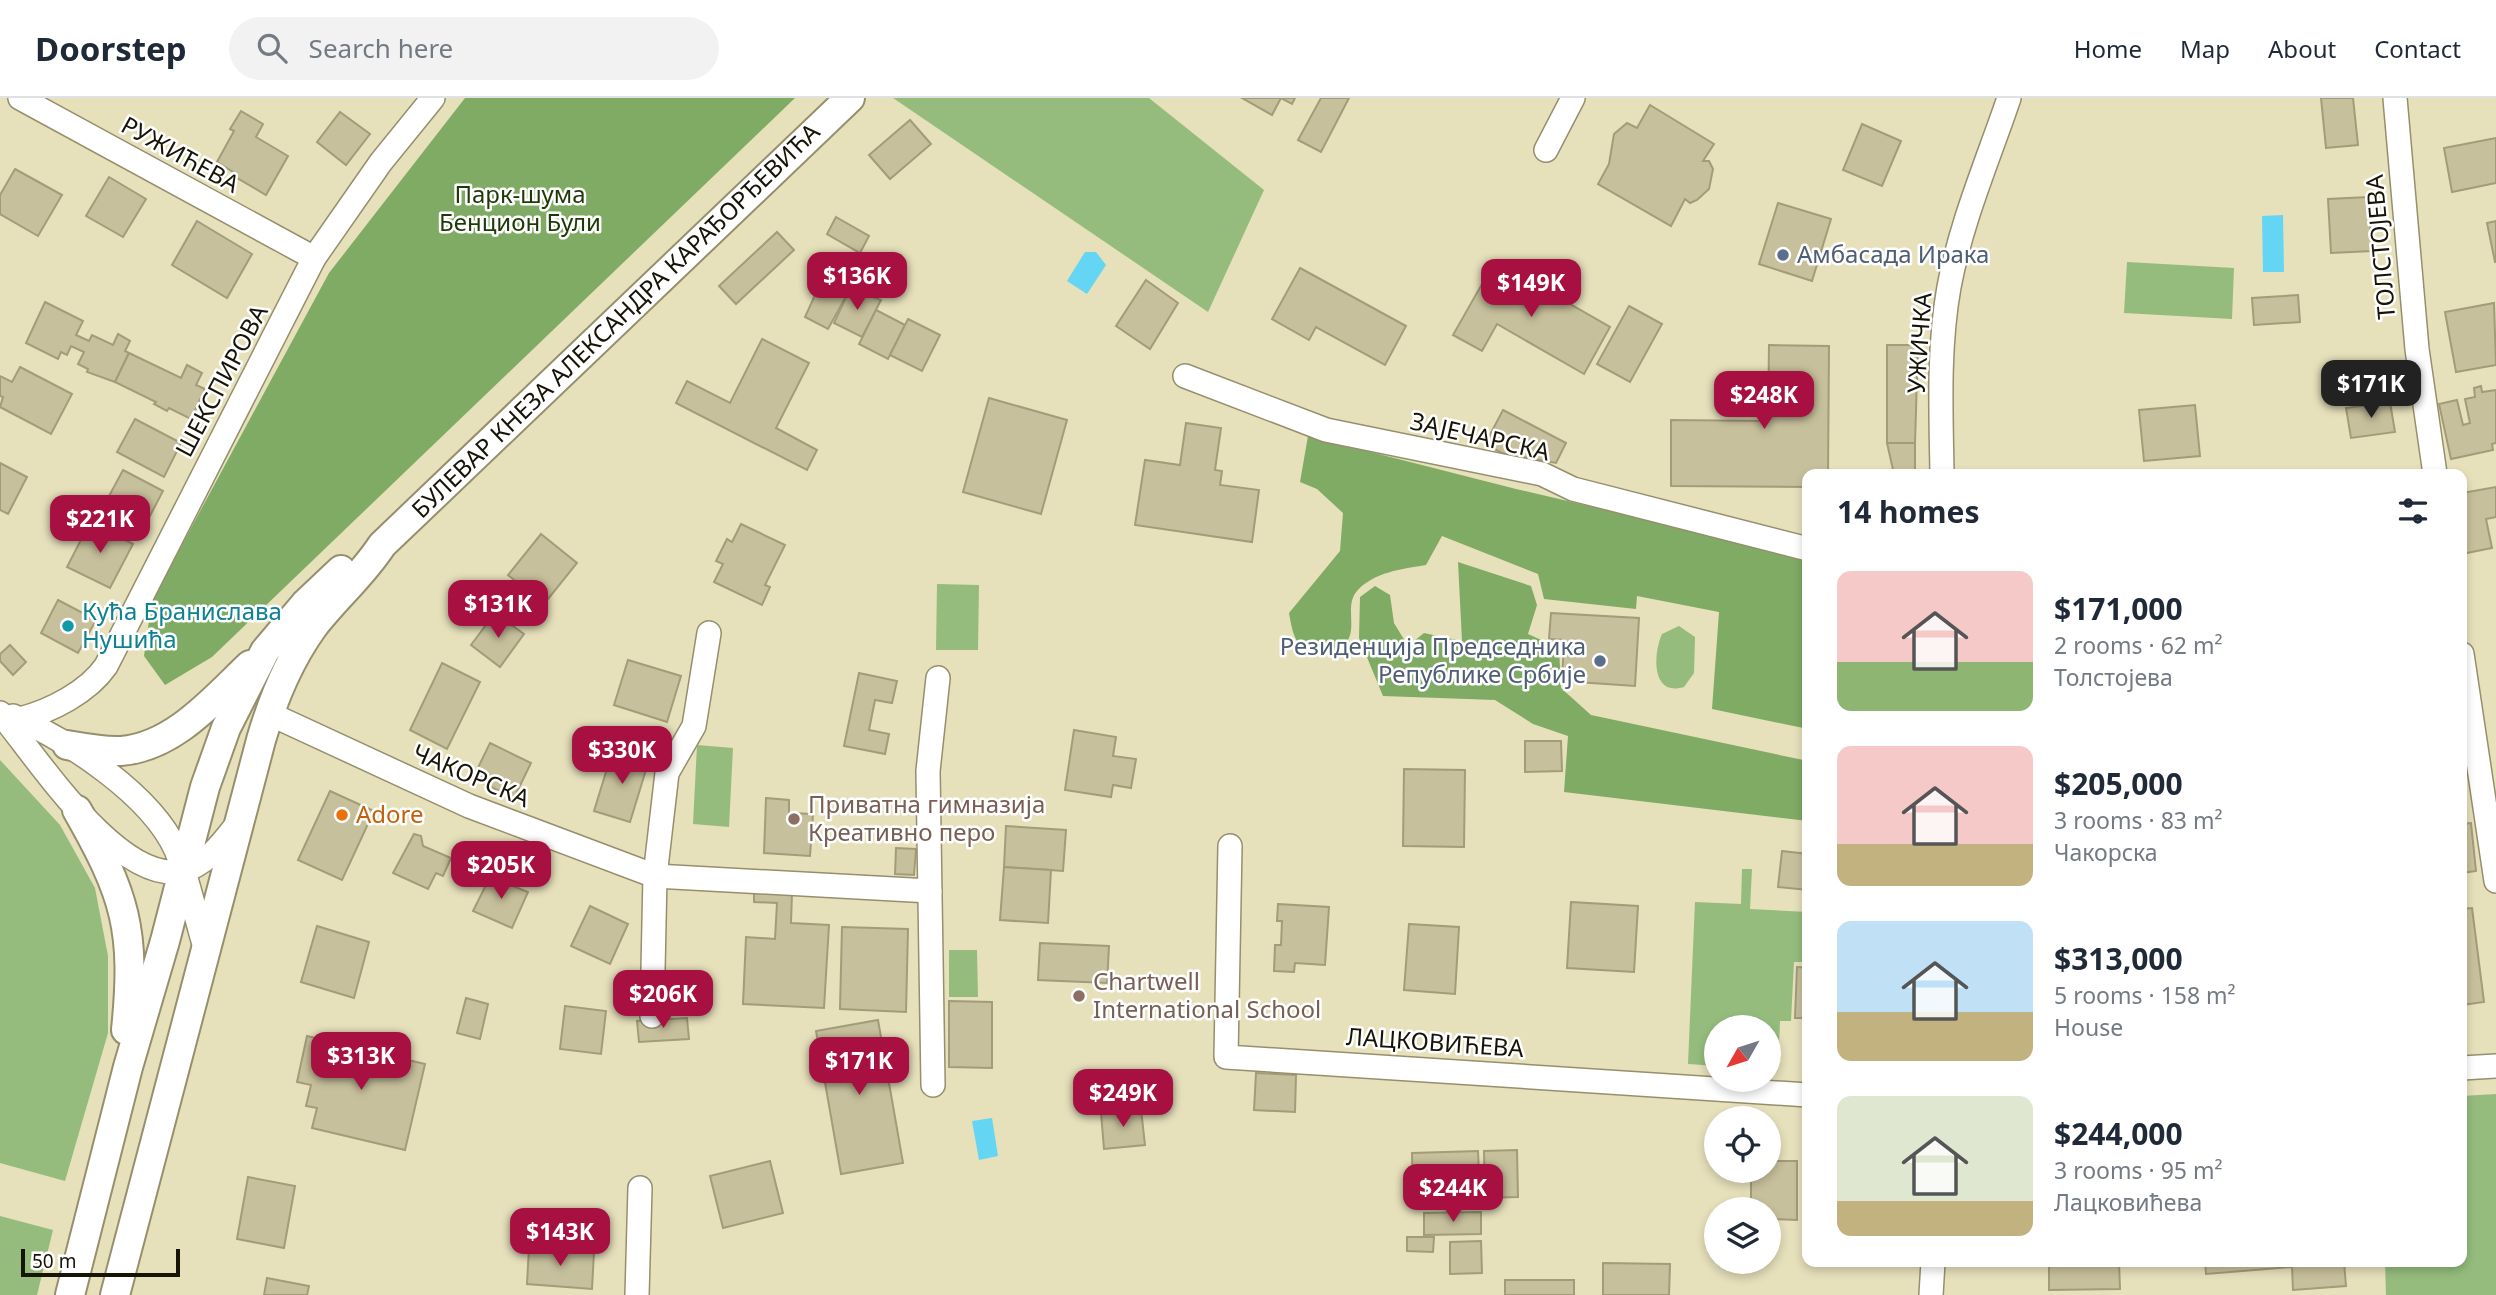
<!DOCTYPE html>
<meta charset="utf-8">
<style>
body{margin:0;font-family:"Noto Sans",sans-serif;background:#f2f2f3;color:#1f2937;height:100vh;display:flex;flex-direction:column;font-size:26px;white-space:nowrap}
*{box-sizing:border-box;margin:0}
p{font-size:23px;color:#747a83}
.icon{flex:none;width:38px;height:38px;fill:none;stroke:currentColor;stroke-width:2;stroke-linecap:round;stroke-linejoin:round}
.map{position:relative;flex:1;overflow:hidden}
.panel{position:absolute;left:1802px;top:371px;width:665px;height:798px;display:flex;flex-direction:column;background:#fff;border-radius:14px;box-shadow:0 4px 10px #0003}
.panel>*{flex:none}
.needle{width:46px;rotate:231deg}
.controls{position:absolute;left:1704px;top:917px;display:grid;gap:14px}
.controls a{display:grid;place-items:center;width:77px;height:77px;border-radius:50%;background:#fff;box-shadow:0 4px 10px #0003;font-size:35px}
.scale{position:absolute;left:21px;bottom:18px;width:159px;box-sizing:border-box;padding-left:7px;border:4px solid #161407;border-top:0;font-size:19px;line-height:24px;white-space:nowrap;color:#161407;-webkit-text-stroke:5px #fff;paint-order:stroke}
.price{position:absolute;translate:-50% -60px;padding:0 16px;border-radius:14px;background:#a71041;color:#fff;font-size:23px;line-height:46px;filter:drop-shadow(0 2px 4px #0008)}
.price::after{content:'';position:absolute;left:50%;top:42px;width:21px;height:16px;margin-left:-10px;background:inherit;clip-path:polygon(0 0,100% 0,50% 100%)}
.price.current{background:#222;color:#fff}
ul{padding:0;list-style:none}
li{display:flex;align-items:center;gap:21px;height:175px;padding:0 35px}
li span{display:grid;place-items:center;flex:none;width:196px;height:140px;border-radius:14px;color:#555}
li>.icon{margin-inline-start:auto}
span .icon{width:84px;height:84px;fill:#fffc;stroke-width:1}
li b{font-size:30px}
h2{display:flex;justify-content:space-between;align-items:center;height:84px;padding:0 35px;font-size:30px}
header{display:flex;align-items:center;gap:42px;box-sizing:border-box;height:98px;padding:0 35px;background:#fff;border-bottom:2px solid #e0e1e3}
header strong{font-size:33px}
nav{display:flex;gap:38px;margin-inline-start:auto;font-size:24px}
.search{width:490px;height:63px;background:#f2f2f3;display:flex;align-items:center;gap:18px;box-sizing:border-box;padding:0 24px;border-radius:38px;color:#747a83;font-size:26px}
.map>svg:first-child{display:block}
</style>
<header>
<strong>Doorstep</strong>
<div class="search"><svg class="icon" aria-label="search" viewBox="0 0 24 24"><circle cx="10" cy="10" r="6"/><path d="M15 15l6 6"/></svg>Search here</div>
<nav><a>Home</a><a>Map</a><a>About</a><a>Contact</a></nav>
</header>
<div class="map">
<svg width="2496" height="1197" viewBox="0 0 2496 1197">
<rect width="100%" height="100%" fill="#e6e0bb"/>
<g fill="#95bc7d">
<path d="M 893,0 L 1149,0 L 1264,92 L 1208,214 Z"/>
<path d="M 2127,164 L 2234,170 L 2232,221 L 2124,215 Z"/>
<path d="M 937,486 L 979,487 L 978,552 L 936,552 Z"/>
<path d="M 1679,528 L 1695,539 L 1694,575 L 1684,589 C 1651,599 1653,556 1662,536 Z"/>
<path d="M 697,647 L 733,650 L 729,729 L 693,726 Z"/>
<path d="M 0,662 L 60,727 L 95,790 L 108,858 L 108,935 L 65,1083 L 0,1065 Z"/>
<path d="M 1742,771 L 1752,771 L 1750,811 L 1808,814 L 1808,864 L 1794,864 L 1791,923 L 1780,923 L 1778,971 L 1769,970 L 1769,929 L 1717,929 L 1717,968 L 1688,966 L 1695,804 L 1741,806 Z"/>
<path d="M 949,852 L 977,852 L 978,899 L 949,899 Z"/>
<path d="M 2496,996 L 2496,1197 L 2386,1197 L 2385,1164 L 2462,1164 L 2462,998 Z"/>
<path d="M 0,1118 L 53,1132 L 37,1197 L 0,1197 Z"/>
</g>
<g fill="#80ab64">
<path d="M 465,0 L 795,0 L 212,559 L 165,587 L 144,558 L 152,502 L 329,175 Z"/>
<path d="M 1308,338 L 1516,391 L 1808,459 L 1808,631 L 1712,611 L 1719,514 L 1637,498 L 1636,511 L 1544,501 L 1538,476 L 1442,438 L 1426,467 C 1402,471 1374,474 1357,493 C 1344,508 1358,530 1346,545 C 1336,557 1315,562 1302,550 C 1293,541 1291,526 1289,515 L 1340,453 L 1343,415 L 1317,391 L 1300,384 Z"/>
<path d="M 1458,464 L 1531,488 L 1537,507 L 1528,536 L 1559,550 L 1561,590 L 1591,617 L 1808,663 L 1808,723 L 1564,694 L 1568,638 L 1533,626 L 1495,602 L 1383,598 L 1359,540 L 1360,499 L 1375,488 L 1390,497 L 1394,525 L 1408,548 L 1424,535 L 1462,543 Z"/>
</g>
<g fill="#65d5f4">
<path d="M 2283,117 L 2284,174 L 2263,174 L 2262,118 Z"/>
<path d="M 1085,154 L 1096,154 L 1106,167 L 1087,196 L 1067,183 Z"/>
<path d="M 992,1020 L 998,1058 L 979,1062 L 972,1023 Z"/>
</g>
<g fill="#c7c09c" stroke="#a29c79" stroke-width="2">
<path d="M 1242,0 L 1295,0 L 1292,6 L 1281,0 L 1272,17 Z"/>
<path d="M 1321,0 L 1349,0 L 1321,54 L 1298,42 Z"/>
<path d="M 2321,0 L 2353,0 L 2358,47 L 2326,50 Z"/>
<path d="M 1650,7 L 1714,46 L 1703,63 L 1709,63 L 1713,71 L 1709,91 L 1697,102 L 1690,105 L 1685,101 L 1671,128 L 1598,86 L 1609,66 L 1614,36 L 1627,25 L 1637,30 Z"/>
<path d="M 241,13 L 263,26 L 256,39 L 288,58 L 266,97 L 232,77 L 233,74 L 217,64 L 234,33 L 230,31 Z"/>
<path d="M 340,14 L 370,36 L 346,67 L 317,44 Z"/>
<path d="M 910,22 L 931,46 L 890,81 L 869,57 Z"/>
<path d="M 1862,26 L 1901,43 L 1882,88 L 1843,72 Z"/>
<path d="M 2496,40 L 2496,85 L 2452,94 L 2444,50 Z"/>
<path d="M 15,71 L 62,97 L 38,138 L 0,116 L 0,97 Z"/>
<path d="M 109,79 L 146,101 L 123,139 L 86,118 Z"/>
<path d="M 2368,99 L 2372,153 L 2331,155 L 2328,101 Z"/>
<path d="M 1778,105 L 1831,121 L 1812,183 L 1759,166 Z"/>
<path d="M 836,119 L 869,138 L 860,155 L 827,136 Z"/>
<path d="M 197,123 L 252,156 L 227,200 L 172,167 Z"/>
<path d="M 2496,123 L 2496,164 L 2495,164 L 2487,125 Z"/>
<path d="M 777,134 L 794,152 L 736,206 L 719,188 Z"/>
<path d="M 1495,163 L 1610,229 L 1584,276 L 1497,226 L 1482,253 L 1453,237 Z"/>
<path d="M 1300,170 L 1406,228 L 1385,267 L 1316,229 L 1309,242 L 1272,221 Z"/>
<path d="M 1146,182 L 1178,205 L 1150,251 L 1116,228 Z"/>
<path d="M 820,186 L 843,197 L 846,189 L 850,191 L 828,231 L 805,219 Z"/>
<path d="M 850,191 L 881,202 L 862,239 L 834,225 Z"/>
<path d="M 2298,197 L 2300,224 L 2254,227 L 2252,200 Z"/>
<path d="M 45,204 L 83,223 L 76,237 L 89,243 L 92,237 L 113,247 L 118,236 L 130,243 L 125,253 L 129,255 L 115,284 L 87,274 L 88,271 L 78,266 L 84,254 L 71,248 L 67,257 L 61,254 L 58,261 L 26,245 Z"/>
<path d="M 2494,205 L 2496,267 L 2456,274 L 2445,214 Z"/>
<path d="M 1629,208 L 1662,226 L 1630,284 L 1597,266 Z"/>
<path d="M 876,212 L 905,227 L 888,261 L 859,246 Z"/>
<path d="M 908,221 L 940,237 L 922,273 L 890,257 Z"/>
<path d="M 762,241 L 809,265 L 776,330 L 817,352 L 807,372 L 676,305 L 687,283 L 730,305 Z"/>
<path d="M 1769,247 L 1829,248 L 1828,376 L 1808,376 L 1808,389 L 1671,388 L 1671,322 L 1768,323 Z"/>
<path d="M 1887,247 L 1918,247 L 1915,345 L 1887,345 Z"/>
<path d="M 129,255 L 181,280 L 187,267 L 202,275 L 196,287 L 205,291 L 191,321 L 169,310 L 167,313 L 154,306 L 156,304 L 115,284 Z"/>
<path d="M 20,269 L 72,296 L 51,336 L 0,309 L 3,299 L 0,298 L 0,278 L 12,284 Z"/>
<path d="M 2481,288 L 2482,294 L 2496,292 L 2496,345 L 2492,346 L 2493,352 L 2451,361 L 2439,306 L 2457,302 L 2463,327 L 2470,325 L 2465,301 L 2475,299 L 2474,290 Z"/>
<path d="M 989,300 L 1067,322 L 1041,416 L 963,394 Z"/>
<path d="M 2390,304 L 2395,334 L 2351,340 L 2346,310 Z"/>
<path d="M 2195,307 L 2200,358 L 2144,363 L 2139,312 Z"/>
<path d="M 1503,312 L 1566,345 L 1556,365 L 1502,355 L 1485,346 Z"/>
<path d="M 135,321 L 181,345 L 164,379 L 117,354 Z"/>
<path d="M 1186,325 L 1221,330 L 1215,372 L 1222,373 L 1220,387 L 1259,392 L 1252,444 L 1135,427 L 1145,362 L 1180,367 Z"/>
<path d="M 1887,345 L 1915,345 L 1915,376 L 1894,376 Z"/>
<path d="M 0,365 L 27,379 L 8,416 L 0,412 Z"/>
<path d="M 123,372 L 163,393 L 142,433 L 102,411 Z"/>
<path d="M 2496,389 L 2496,419 L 2486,421 L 2492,450 L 2462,456 L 2462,395 Z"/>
<path d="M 90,424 L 133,446 L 110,490 L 67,469 Z"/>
<path d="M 741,426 L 785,447 L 765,487 L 770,489 L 762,507 L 714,484 L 723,466 L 716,463 L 727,441 L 732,444 Z"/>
<path d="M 541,436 L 577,465 L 544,506 L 508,477 Z"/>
<path d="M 58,502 L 96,522 L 78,555 L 41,535 Z"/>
<path d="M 495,515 L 524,536 L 500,569 L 471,547 Z"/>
<path d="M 1551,515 L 1639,520 L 1635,588 L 1562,583 L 1564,542 L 1549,541 Z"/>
<path d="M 10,547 L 26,564 L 13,577 L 0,563 L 0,556 Z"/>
<path d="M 628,562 L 681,578 L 667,624 L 614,607 Z"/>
<path d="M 442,565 L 480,584 L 447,651 L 410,632 Z"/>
<path d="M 859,575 L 897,583 L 892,605 L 875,602 L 869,632 L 889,636 L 885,656 L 844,648 Z"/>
<path d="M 1074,632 L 1116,639 L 1113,658 L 1136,661 L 1131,690 L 1113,687 L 1111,699 L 1065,692 Z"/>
<path d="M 1525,643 L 1561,643 L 1562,673 L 1525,674 Z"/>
<path d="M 490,645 L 531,665 L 514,700 L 473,680 Z"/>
<path d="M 613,651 L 649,662 L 630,724 L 594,713 Z"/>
<path d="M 1404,671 L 1465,672 L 1464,749 L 1403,748 Z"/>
<path d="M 330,693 L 374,713 L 342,782 L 298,762 Z"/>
<path d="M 766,700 L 789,702 L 789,715 L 813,716 L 810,758 L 764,755 Z"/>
<path d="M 2471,725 L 2476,773 L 2462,775 L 2462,726 Z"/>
<path d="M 1006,728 L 1066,732 L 1063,773 L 1004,769 Z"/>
<path d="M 414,736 L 421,738 L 423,748 L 451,760 L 443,778 L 436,775 L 428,791 L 393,775 Z"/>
<path d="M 896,750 L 916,751 L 914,777 L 895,776 Z"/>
<path d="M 1782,753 L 1808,756 L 1808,792 L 1778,789 Z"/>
<path d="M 1004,769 L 1051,772 L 1048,825 L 1000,822 Z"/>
<path d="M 493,773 L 504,776 L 505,785 L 528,794 L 512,830 L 473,813 Z"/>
<path d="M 754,793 L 792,795 L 791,825 L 829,827 L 824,910 L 743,906 L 746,839 L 775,841 L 777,805 L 754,804 Z"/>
<path d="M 1571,804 L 1638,808 L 1634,874 L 1567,870 Z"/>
<path d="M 1278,806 L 1329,809 L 1325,867 L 1295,865 L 1294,874 L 1274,873 L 1275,847 L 1281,847 L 1282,823 L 1277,823 Z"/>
<path d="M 590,808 L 628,826 L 610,866 L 571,848 Z"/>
<path d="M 2472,810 L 2484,904 L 2462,907 L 2462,811 Z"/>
<path d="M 1409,826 L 1459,829 L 1455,896 L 1404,892 Z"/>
<path d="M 317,828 L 369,844 L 354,900 L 301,884 Z"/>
<path d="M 842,829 L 908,831 L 906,914 L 840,911 Z"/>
<path d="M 1040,845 L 1109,848 L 1107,885 L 1038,882 Z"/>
<path d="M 1797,869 L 1808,870 L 1808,920 L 1795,920 Z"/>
<path d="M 466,900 L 488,906 L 480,941 L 457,935 Z"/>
<path d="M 949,903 L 992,904 L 992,970 L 949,969 Z"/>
<path d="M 565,908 L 606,913 L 601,956 L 560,951 Z"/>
<path d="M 687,920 L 689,941 L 639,944 L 637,923 Z"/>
<path d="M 878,922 L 903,1065 L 841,1076 L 816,933 Z"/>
<path d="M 307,938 L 425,966 L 405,1052 L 312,1030 L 317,1010 L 306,1008 L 311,987 L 297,984 Z"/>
<path d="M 1256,975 L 1296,977 L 1295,1014 L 1254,1012 Z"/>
<path d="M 1141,1011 L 1145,1047 L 1104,1051 L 1101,1015 Z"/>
<path d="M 1517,1052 L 1518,1099 L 1485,1100 L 1484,1053 Z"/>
<path d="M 1478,1053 L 1480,1099 L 1413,1101 L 1412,1055 Z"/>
<path d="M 770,1063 L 783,1115 L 723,1130 L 710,1078 Z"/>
<path d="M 1769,1063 L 1797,1063 L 1797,1122 L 1769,1121 L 1769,1111 L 1751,1111 L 1751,1073 L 1769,1073 Z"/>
<path d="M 248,1079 L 295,1088 L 284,1150 L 237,1141 Z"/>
<path d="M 1481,1114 L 1481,1136 L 1424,1137 L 1424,1115 Z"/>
<path d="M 1407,1139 L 1434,1139 L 1433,1154 L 1407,1153 Z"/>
<path d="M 1481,1143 L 1482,1175 L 1450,1176 L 1450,1144 Z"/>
<path d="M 529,1149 L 594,1154 L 592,1191 L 527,1186 Z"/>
<path d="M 2049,1164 L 2119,1164 L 2120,1191 L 2049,1192 Z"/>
<path d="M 2205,1164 L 2344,1164 L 2346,1188 L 2293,1192 L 2292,1169 L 2206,1176 Z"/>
<path d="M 1603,1165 L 1670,1166 L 1669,1197 L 1603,1197 Z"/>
<path d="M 267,1180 L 309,1188 L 307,1197 L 264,1197 Z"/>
<rect x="1505" y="1182" width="69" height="15"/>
</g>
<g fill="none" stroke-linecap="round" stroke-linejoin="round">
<defs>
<g id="minor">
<path d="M 20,0 L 314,160"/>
<path d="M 2395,0 L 2417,251 L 2435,376"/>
<path d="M 1546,52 L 1573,0"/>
<path d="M 1185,278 L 1326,332 L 1542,376 L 1573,391 L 1808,451"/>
<path d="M 1942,376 C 1941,314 1938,250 1949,189 C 1961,124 1988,62 2009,0"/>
<path d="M 2462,556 L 2496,783"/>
<path d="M 0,615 C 36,658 118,786 181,773 C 206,768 223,744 238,725"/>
<path d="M 270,616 L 469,708 L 655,778 L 930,793"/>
<path d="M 13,618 C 67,642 151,696 176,752 C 189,782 195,818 205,849"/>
<path d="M 20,621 C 51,613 88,594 106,568 L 314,160 L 381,64 L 433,0"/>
<path d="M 1230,748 L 1226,959 L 1808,997"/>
<path d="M 652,918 L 655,778 L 667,675 L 694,628 L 709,535"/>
<path d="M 2462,970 L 2496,968"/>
<path d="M 933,987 L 928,673 L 938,580"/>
<path d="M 637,1197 L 640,1090"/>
<path d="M 1931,1197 L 1933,1164"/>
</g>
<g id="major">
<path d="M 67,647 C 84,650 103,654 121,653 C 174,649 214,601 250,567"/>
<path d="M 77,712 C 126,798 136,832 126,932"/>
<path d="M 70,1197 L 128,969 L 165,843 L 205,689 L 226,630 L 265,553 L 305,506 L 341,472"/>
<path d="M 115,1197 L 261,642 C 272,604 290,561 313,529 C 335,500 362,478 382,447 L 850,0"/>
</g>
</defs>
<use href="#minor" stroke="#968f6d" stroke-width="26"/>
<use href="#major" stroke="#968f6d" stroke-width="32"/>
<use href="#minor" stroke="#fff" stroke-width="23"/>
<use href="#major" stroke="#fff" stroke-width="28"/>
</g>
<g fill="#5c6f8a" stroke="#fff" stroke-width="2.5">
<circle cx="1783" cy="157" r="7"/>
<circle cx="1600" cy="563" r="7"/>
</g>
<circle fill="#0f9aa8" stroke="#fff" stroke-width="2.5" cx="68" cy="528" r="7"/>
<circle fill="#e8710a" stroke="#fff" stroke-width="2.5" cx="342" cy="717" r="7"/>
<g fill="#8d6e63" stroke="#fff" stroke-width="2.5">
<circle cx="794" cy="721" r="7"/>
<circle cx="1079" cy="898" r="7"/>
</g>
<g text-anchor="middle" stroke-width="5" stroke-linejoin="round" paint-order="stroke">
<g font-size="24" fill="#161407" stroke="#fff">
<text transform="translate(180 57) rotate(29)" y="8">РУЖИЋЕВА</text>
<text transform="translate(2381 149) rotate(-95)" y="8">ТОЛСТОЈЕВА</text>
<text transform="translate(616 223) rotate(-44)" y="8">БУЛЕВАР КНЕЗА АЛЕКСАНДРА КАРАЂОРЂЕВИЋА</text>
<text transform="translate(1920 245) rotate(-86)" y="8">УЖИЧКА</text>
<text transform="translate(222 283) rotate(-62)" y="8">ШЕКСПИРОВА</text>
<text transform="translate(1480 339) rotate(13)" y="8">ЗАЈЕЧАРСКА</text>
<text transform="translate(471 678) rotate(23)" y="8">ЧАКОРСКА</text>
<text transform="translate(1435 945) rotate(4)" y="8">ЛАЦКОВИЋЕВА</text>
</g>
<g font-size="24" fill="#1d3905" stroke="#fff">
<text x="520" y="105">Парк-шума<tspan x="520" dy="28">Бенцион Були</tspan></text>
</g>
<g font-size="24" fill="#4e5e75" stroke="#fff" text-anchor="start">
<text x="1797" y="165">Амбасада Ирака</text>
<text x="1586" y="557" text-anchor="end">Резиденција Председника<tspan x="1586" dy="28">Републике Србије</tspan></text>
</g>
<g font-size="24" fill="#0d838f" stroke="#fff" text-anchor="start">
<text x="82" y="522">Кућа Бранислава<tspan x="82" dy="28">Нушића</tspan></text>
</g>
<g font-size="24" fill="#785e54" stroke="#fff" text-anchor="start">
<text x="808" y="715">Приватна гимназија<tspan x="808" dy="28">Креативно перо</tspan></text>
<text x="1093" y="892">Chartwell<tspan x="1093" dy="28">International School</tspan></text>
</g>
<g font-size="24" fill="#c56008" stroke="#fff" text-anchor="start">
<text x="356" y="725">Adore</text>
</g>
</g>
</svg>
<div class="controls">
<a><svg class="needle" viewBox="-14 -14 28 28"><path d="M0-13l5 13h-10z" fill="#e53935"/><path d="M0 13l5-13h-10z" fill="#747a83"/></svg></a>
<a><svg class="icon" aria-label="locate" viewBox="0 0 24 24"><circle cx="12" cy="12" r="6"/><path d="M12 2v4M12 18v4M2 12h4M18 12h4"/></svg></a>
<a><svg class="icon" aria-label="layers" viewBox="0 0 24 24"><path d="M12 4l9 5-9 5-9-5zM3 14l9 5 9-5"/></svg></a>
</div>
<div class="scale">50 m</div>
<b class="price" style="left:857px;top:214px">$136K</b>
<b class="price" style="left:1531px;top:221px">$149K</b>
<b class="price current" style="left:2371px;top:322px">$171K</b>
<b class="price" style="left:1764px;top:333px">$248K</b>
<b class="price" style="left:100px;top:457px">$221K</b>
<b class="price" style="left:498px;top:542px">$131K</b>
<b class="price" style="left:622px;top:688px">$330K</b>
<b class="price" style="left:501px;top:803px">$205K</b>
<b class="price" style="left:663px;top:932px">$206K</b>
<b class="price" style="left:361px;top:994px">$313K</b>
<b class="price" style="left:859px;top:999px">$171K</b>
<b class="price" style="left:1123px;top:1031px">$249K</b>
<b class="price" style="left:1453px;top:1126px">$244K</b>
<b class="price" style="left:560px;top:1170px">$143K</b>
<section class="panel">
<h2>14 homes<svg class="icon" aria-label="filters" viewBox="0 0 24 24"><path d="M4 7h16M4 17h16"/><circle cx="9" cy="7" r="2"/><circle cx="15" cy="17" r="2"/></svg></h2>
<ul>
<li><span style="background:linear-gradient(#f6c9c9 65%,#8fb573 0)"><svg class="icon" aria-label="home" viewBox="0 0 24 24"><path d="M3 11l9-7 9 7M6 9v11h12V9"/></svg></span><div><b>$171,000</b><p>2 rooms · 62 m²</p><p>Толстојева</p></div></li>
<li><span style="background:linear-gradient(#f6c9c9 70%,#c2b280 0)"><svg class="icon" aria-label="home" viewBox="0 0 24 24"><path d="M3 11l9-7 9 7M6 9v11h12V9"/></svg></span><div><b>$205,000</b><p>3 rooms · 83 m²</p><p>Чакорска</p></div></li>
<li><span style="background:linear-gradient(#bfe0f5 65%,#c2b280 0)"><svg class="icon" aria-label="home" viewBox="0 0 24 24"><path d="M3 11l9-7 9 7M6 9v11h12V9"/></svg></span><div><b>$313,000</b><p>5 rooms · 158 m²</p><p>House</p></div></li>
<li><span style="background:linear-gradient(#dfe7d0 75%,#c2b280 0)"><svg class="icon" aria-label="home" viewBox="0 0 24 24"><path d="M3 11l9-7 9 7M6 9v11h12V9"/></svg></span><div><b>$244,000</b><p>3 rooms · 95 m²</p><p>Лацковићева</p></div></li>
</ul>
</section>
</div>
